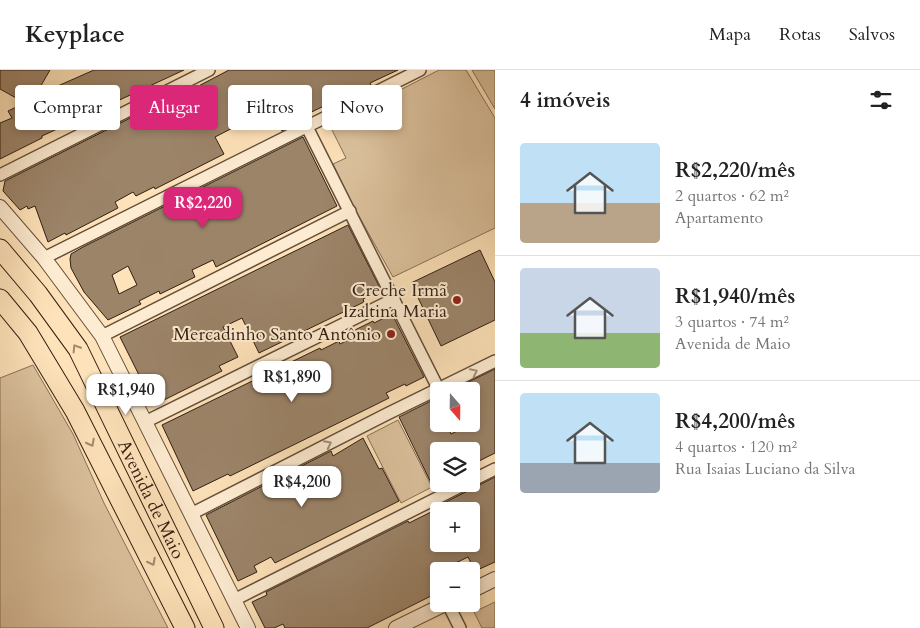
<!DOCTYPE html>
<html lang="pt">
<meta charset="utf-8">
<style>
body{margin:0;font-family:Cardo,serif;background:#f6f6f6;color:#222;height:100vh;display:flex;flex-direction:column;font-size:19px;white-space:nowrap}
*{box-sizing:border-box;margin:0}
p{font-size:16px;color:#767676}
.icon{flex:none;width:28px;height:28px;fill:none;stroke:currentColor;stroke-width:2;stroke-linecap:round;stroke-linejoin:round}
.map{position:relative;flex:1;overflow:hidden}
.details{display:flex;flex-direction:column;background:#fff;width:425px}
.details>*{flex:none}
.banner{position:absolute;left:15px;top:15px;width:405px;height:45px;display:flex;gap:10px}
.needle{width:32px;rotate:160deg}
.buttons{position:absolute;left:430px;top:312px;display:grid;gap:10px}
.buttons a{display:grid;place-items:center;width:50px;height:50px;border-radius:5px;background:#fff;box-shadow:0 2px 8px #0003;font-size:25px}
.price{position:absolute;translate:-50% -42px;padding:0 11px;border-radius:10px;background:#fff;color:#222;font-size:16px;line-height:32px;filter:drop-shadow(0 1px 2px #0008)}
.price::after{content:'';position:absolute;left:50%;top:30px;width:15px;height:11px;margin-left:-8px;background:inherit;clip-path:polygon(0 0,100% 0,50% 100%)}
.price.on{background:#db2777;color:#fff}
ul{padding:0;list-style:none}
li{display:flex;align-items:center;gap:15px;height:125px;padding:0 25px}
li+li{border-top:1px solid #e0e0e0}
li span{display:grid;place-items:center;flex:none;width:140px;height:100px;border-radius:5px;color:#555}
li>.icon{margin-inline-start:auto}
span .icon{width:60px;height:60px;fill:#fffc;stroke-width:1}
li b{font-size:21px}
h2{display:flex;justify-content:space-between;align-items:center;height:60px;padding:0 25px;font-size:21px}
.pill{padding:0 18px;border-radius:5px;background:#fff;box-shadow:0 2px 8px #0003;font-size:18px;line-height:45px}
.pill.on{background:#db2777;color:#fff}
header{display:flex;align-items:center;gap:30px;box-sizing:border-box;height:70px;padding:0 25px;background:#fff;border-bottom:1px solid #e0e0e0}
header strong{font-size:24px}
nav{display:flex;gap:28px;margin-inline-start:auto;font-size:18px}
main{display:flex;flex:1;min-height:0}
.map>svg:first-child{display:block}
</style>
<header>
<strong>Keyplace</strong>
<nav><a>Mapa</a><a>Rotas</a><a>Salvos</a></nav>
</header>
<main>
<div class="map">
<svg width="495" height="558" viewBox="0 0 495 558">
<rect width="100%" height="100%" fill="#fee2b9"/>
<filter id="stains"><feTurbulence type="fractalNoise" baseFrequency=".004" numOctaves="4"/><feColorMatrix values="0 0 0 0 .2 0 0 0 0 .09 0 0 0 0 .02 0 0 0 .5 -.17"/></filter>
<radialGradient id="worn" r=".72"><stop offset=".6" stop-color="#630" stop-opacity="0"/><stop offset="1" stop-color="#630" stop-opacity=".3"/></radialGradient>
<g fill="#dbc19d" stroke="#867058">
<path d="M 439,0 L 466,0 L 495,48 L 495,158 L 393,207 L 351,132 L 333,94 L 346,88 L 330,56 Z"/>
<path d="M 472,0 L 495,0 L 495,39 Z"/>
<path d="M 33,295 L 73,364 L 104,433 L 168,558 L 0,558 L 0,308 Z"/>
<path d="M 398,350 L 432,417 L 401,433 L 367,366 Z"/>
<path d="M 495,532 L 495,558 L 482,558 L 474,542 Z"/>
</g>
<g fill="#9c8469" stroke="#311e12" fill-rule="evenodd">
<path d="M 0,0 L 50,0 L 35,26 L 94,0 L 184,0 L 42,66 L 42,68 L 0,89 L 0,53 L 12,48 L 8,41 L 25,33 L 0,19 Z"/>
<path d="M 229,0 L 398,0 L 370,13 L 371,15 L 352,25 L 351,23 L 295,50 L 297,53 L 282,61 L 276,49 L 259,58 L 254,47 L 215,67 L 224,84 L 155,119 L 154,117 L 136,126 L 133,122 L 115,132 L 118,138 L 66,165 L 65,163 L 48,172 L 35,136 L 28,139 L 27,136 L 20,140 L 3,121 L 5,111 L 190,18 L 191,20 Z"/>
<path d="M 303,67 L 337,136 L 216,197 L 213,190 L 192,200 L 195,207 L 160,224 L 159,221 L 139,231 L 141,234 L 108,250 L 84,222 L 71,198 L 70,189 L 71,184 L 83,177 ZM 128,196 L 137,215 L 119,224 L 112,205 Z"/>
<path d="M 348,155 L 381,220 L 363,229 L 364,232 L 259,283 L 242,248 L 223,257 L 238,287 L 219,296 L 222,301 L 154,335 L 120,267 Z"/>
<path d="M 480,180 L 495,212 L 495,250 L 441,276 L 411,213 Z"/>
<path d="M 392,244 L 424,307 L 406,316 L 405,314 L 386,323 L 389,328 L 371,337 L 230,406 L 228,404 L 193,421 L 162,355 L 320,278 L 321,280 L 339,271 L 340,274 L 358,265 L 355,260 L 373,251 L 374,253 Z"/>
<path d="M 495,299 L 495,383 L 471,395 L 471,381 L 439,381 L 439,419 L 435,421 L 399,347 L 439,327 L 439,354 L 446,354 L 451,364 L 471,354 L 471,321 L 450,321 Z"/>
<path d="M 363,368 L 379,399 L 382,398 L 399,431 L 275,493 L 271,487 L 254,496 L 257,502 L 238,511 L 206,445 L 331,381 L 333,386 Z"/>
<path d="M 495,407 L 495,492 L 475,501 L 468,487 L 439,501 L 434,504 L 439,514 L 439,522 L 367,558 L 285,558 L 283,554 L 274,558 L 265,558 L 252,532 L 267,525 L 266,522 L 408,451 L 409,453 L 439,438 L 439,474 L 471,474 L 471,441 L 446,441 L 442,434 Z"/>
</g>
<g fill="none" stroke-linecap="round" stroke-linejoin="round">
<defs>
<g id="minor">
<path d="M 307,57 L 438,318"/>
<path d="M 0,105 L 209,0"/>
<path d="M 44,188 L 420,0"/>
<path d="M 102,266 L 350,141"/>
<path d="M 145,352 L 394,229"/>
<path d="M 471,411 L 495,399"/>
<path d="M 191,444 L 387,344 L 495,291"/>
<path d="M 234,530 L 465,414"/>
<path d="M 448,534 L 460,558"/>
</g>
<g id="tertiary">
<path d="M 0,137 L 44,188 L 102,266 L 248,558"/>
<path d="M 471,521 L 495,509"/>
<path d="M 396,558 L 445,534"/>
</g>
<g id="primary">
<path id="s1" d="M 0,179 L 38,224 L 78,279 L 214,558"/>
<path d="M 0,229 L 28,263 L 75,341 L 185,558"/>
</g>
</defs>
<use href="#minor" stroke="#644f3c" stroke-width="14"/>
<use href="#tertiary" stroke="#644f3c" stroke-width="16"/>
<use href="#primary" stroke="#311e12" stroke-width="21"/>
<use href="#minor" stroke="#feecd2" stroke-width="11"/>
<use href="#tertiary" stroke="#feecd2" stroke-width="14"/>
<use href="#primary" stroke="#fee2b9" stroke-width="19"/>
</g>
<defs><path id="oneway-chevron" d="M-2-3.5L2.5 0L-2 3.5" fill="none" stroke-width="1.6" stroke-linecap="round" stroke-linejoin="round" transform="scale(1.25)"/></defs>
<g stroke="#a28a6e">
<use href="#oneway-chevron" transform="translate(76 278) rotate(-122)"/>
<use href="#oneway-chevron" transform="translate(91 373) rotate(63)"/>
<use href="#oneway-chevron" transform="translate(152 492) rotate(63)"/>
</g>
<g stroke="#a28f7c">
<use href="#oneway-chevron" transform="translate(474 302) rotate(-26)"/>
<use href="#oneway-chevron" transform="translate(328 374) rotate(-27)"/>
</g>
<g fill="#8f2418" stroke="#feecd2" stroke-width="2">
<circle cx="457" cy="230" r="5"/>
<circle cx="391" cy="264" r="5"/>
</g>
<g text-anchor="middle" stroke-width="4" stroke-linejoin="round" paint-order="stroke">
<g font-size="18" fill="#311e12" stroke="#feecd2" text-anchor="end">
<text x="447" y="226">Creche Irmã<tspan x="447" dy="21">Izaltina Maria</tspan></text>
<text x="381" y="270">Mercadinho Santo Antônio</text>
</g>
<g font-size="18" fill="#311e12" stroke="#feecd2">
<text dy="6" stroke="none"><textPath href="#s1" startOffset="294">Avenida de Maio</textPath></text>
</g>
</g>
<rect width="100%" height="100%" filter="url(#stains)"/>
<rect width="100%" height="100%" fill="url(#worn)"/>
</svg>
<div class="buttons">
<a><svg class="needle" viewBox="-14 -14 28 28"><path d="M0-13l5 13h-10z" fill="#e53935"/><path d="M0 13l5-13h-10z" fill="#767676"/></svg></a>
<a><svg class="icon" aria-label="layers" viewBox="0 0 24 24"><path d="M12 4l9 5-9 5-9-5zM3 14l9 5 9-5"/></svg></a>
<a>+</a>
<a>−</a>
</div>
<b class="price on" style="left:203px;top:159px">R$2,220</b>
<b class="price" style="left:292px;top:333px">R$1,890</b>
<b class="price" style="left:126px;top:346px">R$1,940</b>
<b class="price" style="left:302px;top:438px">R$4,200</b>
<div class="banner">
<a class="pill">Comprar</a>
<a class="pill on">Alugar</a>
<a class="pill">Filtros</a>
<a class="pill">Novo</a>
</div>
</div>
<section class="details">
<h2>4 imóveis<svg class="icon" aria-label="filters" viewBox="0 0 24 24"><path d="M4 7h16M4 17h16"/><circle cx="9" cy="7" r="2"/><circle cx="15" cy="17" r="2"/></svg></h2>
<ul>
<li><span style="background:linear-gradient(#bfe0f5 60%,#b9a48a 0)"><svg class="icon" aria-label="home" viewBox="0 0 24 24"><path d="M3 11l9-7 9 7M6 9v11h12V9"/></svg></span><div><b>R$2,220/mês</b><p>2 quartos · 62 m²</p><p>Apartamento</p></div></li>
<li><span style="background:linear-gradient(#c9d6e8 65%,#8fb573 0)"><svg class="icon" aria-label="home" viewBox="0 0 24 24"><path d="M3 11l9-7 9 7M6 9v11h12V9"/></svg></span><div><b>R$1,940/mês</b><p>3 quartos · 74 m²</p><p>Avenida de Maio</p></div></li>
<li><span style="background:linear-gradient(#bfe0f5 70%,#9aa5b1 0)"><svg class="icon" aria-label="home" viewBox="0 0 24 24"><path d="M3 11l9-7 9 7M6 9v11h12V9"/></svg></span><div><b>R$4,200/mês</b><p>4 quartos · 120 m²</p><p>Rua Isaias Luciano da Silva</p></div></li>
</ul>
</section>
</main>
